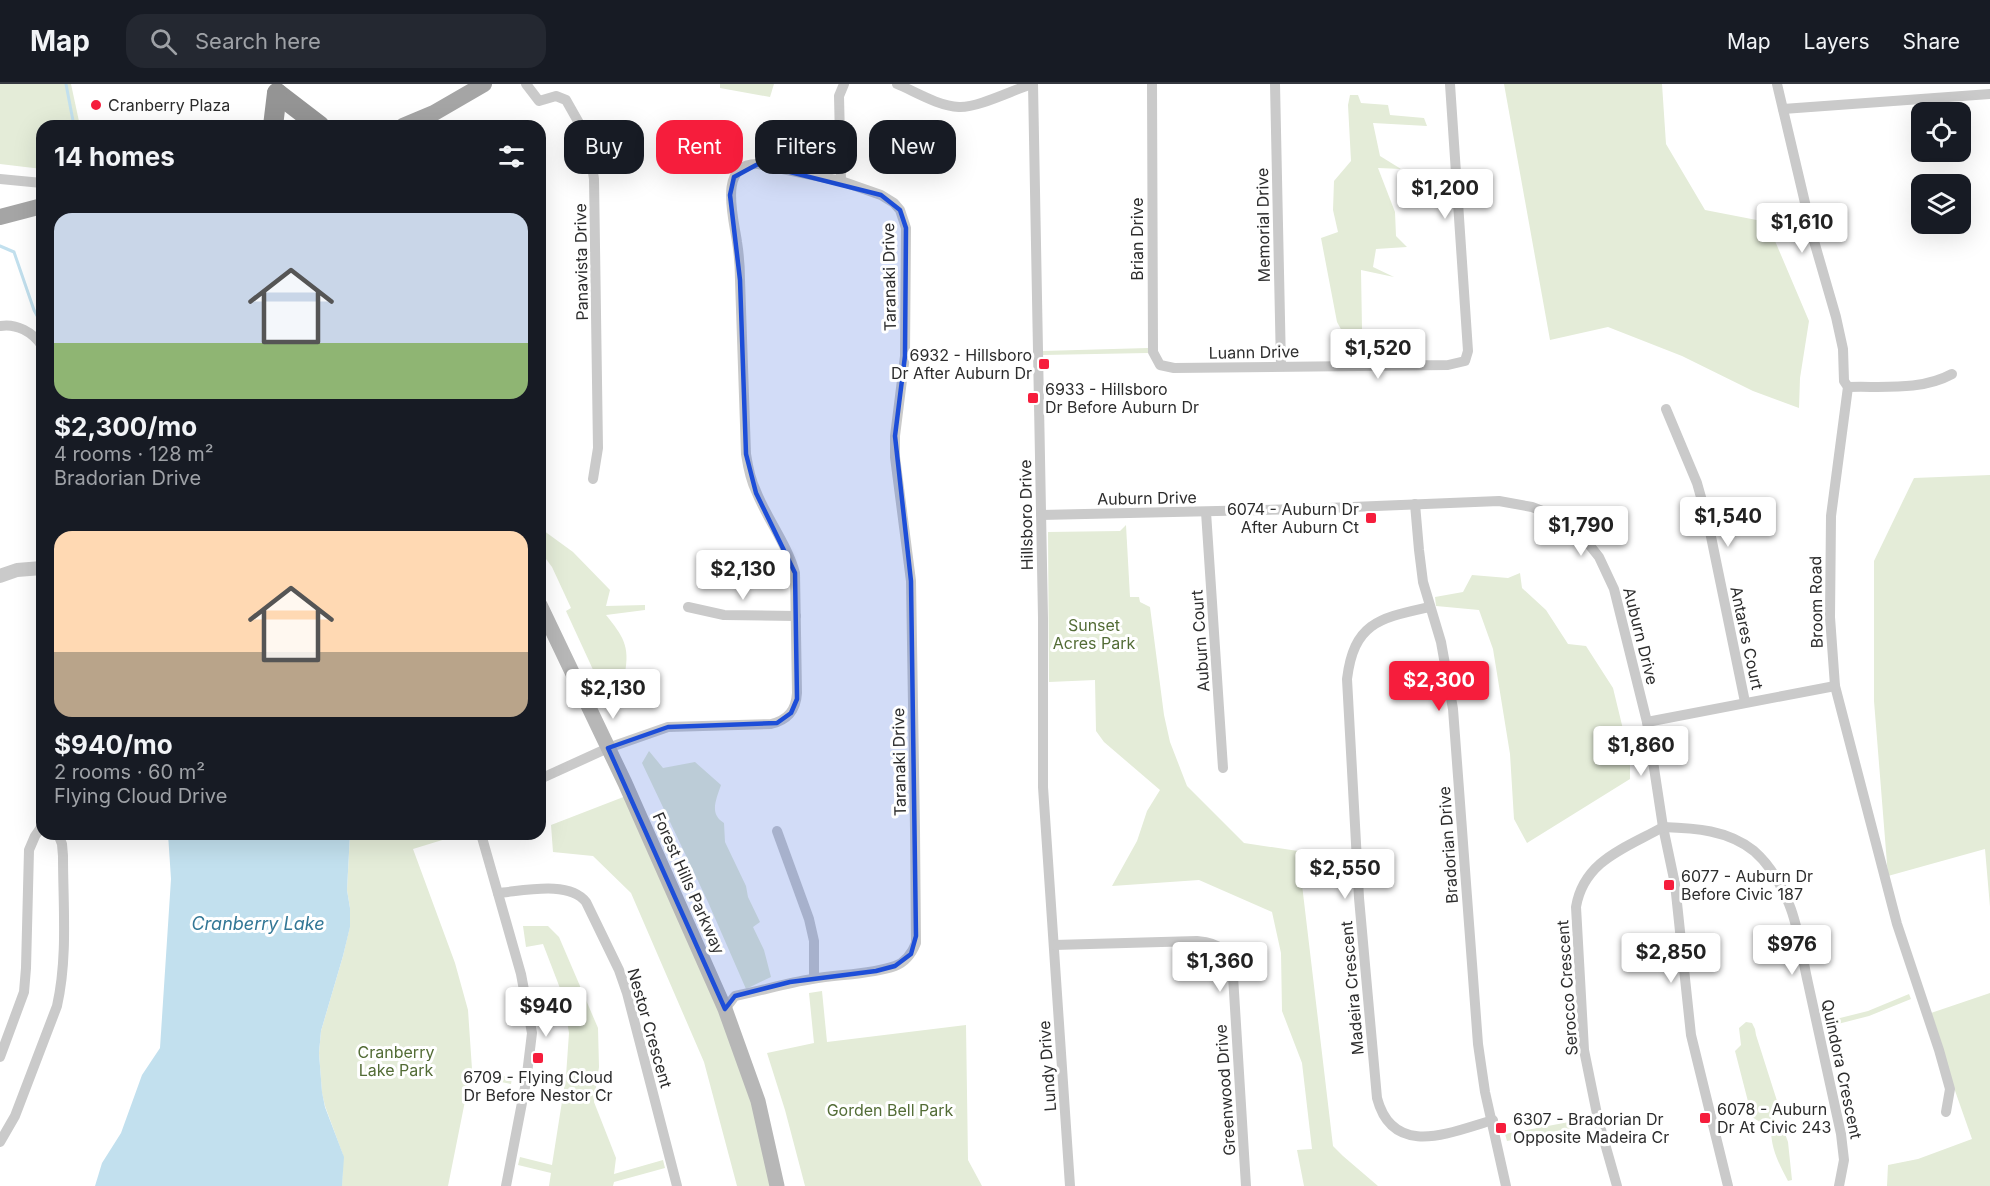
<!DOCTYPE html>
<meta charset="utf-8">
<style>
body{margin:0;font-family:Inter,sans-serif;background:#242831;color:#f1f3f6;height:100vh;display:flex;flex-direction:column;font-size:22px;white-space:nowrap}
*{box-sizing:border-box;margin:0}
p{font-size:20px;color:#9ea1a6}
.icon{flex:none;width:33px;height:33px;fill:none;stroke:currentColor;stroke-width:2;stroke-linecap:round;stroke-linejoin:round}
.map{position:relative;flex:1;overflow:hidden}
.panel{position:absolute;left:36px;top:36px;width:510px;height:720px;display:flex;flex-direction:column;background:#171b24;border-radius:18px;box-shadow:0 6px 24px #0002}
.panel>*{flex:none}
.banner{position:absolute;left:564px;top:36px;width:570px;height:54px;display:flex;gap:12px}
.tools{position:absolute;left:1911px;top:18px;display:grid;gap:12px}
.tools a{display:grid;place-items:center;width:60px;height:60px;border-radius:12px;background:#171b24;box-shadow:0 6px 24px #0002;font-size:30px}
.price{position:absolute;translate:-50% -51px;padding:0 14px;border-radius:6px;background:#fff;color:#222;font-size:20px;line-height:39px;filter:drop-shadow(0 2px 3px #0008)}
.price::after{content:'';position:absolute;left:50%;top:36px;width:18px;height:14px;margin-left:-9px;background:inherit;clip-path:polygon(0 0,100% 0,50% 100%)}
.price.selected{background:#f61d3c;color:#fff}
ul{padding:0;list-style:none}
li{display:grid;align-content:center;gap:12px;height:318px;padding:0 18px}
li span{display:grid;place-items:center;height:186px;border-radius:18px;color:#555}
li>.icon{margin-inline-start:auto}
span .icon{width:108px;height:108px;fill:#fffc;stroke-width:1}
li b{font-size:26px}
h2{display:flex;justify-content:space-between;align-items:center;height:72px;padding:0 18px;font-size:26px}
.pill{padding:0 21px;border-radius:18px;background:#171b24;box-shadow:0 6px 24px #0002;font-size:21px;line-height:54px}
.pill.selected{background:#f61d3c;color:#fff}
header{display:flex;align-items:center;gap:36px;box-sizing:border-box;height:84px;padding:0 30px;background:#171b24;border-bottom:2px solid #363941}
header strong{font-size:28px}
nav{display:flex;gap:33px;margin-inline-start:auto;font-size:21px}
.search{width:420px;height:54px;background:#242831;display:flex;align-items:center;gap:15px;box-sizing:border-box;padding:0 21px;border-radius:18px;color:#9ea1a6;font-size:22px}
.map>svg:first-child{display:block}
</style>
<header>
<strong>Map</strong>
<div class="search"><svg class="icon" aria-label="search" viewBox="0 0 24 24"><circle cx="10" cy="10" r="6"/><path d="M15 15l6 6"/></svg>Search here</div>
<nav><a>Map</a><a>Layers</a><a>Share</a></nav>
</header>
<div class="map">
<svg width="1990" height="1102" viewBox="0 0 1990 1102">
<rect width="100%" height="100%" fill="#fff"/>
<g fill="#e4ecd8">
<path d="M 0,0 L 71,0 L 80,42 L 42,42 L 42,85 L 0,80 Z"/>
<path d="M 720,0 L 774,0 L 770,13 L 720,4 Z"/>
<path d="M 1504,0 L 1662,0 L 1666,60 L 1705,126 L 1767,138 L 1809,237 L 1800,294 L 1799,324 L 1753,307 L 1682,272 L 1608,243 L 1550,256 Z"/>
<path d="M 1350,11 L 1358,11 L 1361,19 L 1388,21 L 1390,31 L 1424,34 L 1427,42 L 1373,39 L 1380,72 L 1401,85 L 1378,84 L 1395,128 L 1396,152 L 1407,163 L 1376,165 L 1373,183 L 1394,193 L 1361,186 L 1362,245 L 1357,250 L 1342,247 L 1337,238 L 1321,154 L 1338,148 L 1333,126 L 1334,97 L 1351,77 L 1348,21 Z"/>
<path d="M 1148,264 L 1148,269 L 1043,271 L 1043,267 Z"/>
<path d="M 1990,391 L 1990,823 L 1985,765 L 1888,792 L 1874,617 L 1874,477 L 1914,394 Z"/>
<path d="M 1126,441 L 1130,513 L 1139,513 L 1140,518 L 1150,523 L 1164,631 L 1170,658 L 1187,702 L 1244,759 L 1298,767 L 1333,1062 L 1343,1072 L 1378,1102 L 1304,1102 L 1297,1066 L 1312,1065 L 1302,979 L 1282,927 L 1281,869 L 1272,828 L 1199,796 L 1112,802 L 1137,757 L 1147,727 L 1160,706 L 1104,658 L 1096,647 L 1095,596 L 1049,598 L 1048,448 L 1120,447 Z"/>
<path d="M 540,444 L 573,468 L 610,506 L 606,522 L 645,521 L 645,526 L 606,531 C 623,552 630,562 625,589 L 595,590 L 566,527 L 571,524 L 552,483 L 540,467 Z"/>
<path d="M 1520,489 L 1522,504 L 1546,526 L 1568,560 L 1586,562 L 1613,604 L 1630,674 L 1630,695 L 1527,759 L 1514,735 L 1510,670 L 1493,565 L 1479,526 L 1436,522 L 1435,513 L 1463,508 L 1472,491 L 1508,494 Z"/>
<path d="M 649,667 L 663,684 L 695,678 L 721,701 C 716,716 709,730 724,739 L 725,758 L 746,802 L 748,813 L 760,838 L 753,843 L 764,866 L 771,893 L 746,905 L 708,818 L 642,679 Z"/>
<path d="M 626,712 L 700,876 L 749,1001 L 775,1102 L 737,1102 L 704,978 L 631,809 L 593,772 L 553,768 L 551,741 Z"/>
<path d="M 350,750 L 454,750 L 452,753 L 413,765 L 455,879 L 468,926 L 472,985 L 512,994 L 511,1000 L 470,992 L 448,1102 L 342,1102 L 343,1071 L 325,1022 L 322,1009 L 319,969 L 321,947 L 343,872 L 350,842 L 350,824 L 347,806 Z"/>
<path d="M 523,842 L 548,842 L 559,853 L 598,944 L 599,983 L 594,1018 L 616,1074 L 614,1090 L 663,1076 L 665,1084 L 614,1098 L 613,1102 L 549,1102 L 551,1089 L 518,1081 L 520,1073 L 552,1081 L 566,992 L 569,949 L 563,912 L 543,860 L 526,863 Z"/>
<path d="M 822,907 L 827,958 L 966,941 L 968,1076 L 982,1102 L 805,1102 L 785,1026 L 767,969 L 814,959 L 809,909 Z"/>
<path d="M 1990,909 L 1990,1102 L 1887,1102 L 1888,1081 L 1918,1075 L 1972,1055 L 1928,930 Z"/>
<path d="M 1909,910 L 1911,915 L 1869,932 L 1826,943 L 1824,938 L 1868,927 Z"/>
<path d="M 1746,938 L 1752,939 L 1755,945 L 1756,951 L 1778,1020 L 1773,1026 L 1776,1043 L 1784,1047 L 1788,1058 L 1792,1096 L 1788,1097 C 1779,1080 1771,1065 1771,1045 L 1752,1033 L 1735,967 L 1741,961 L 1739,944 Z"/>
<path d="M 1590,1034 L 1591,1040 L 1507,1057 L 1505,1050 Z"/>
</g>
<path fill="#c2e0ee" d="M 168,750 L 350,750 L 347,806 L 350,824 L 350,843 L 343,872 L 321,947 L 319,969 L 322,1008 L 325,1023 L 344,1073 L 342,1102 L 95,1102 L 102,1079 L 121,1049 L 142,991 L 160,964 L 171,795 Z"/>
<g fill="none" stroke-linecap="round" stroke-linejoin="round">
<g stroke="#c2e0ee" stroke-width="3">
<path d="M 66,0 L 74,42"/>
<path d="M 0,162 L 14,168 L 34,226 L 42,241"/>
</g>
<g stroke="#cacaca" stroke-width="10">
<path d="M 526,0 L 539,17 L 556,12 L 566,16 L 579,39 L 590,69 L 594,95 L 598,364 L 593,395"/>
<path d="M 897,0 C 916,8 938,22 959,23 C 977,24 1013,6 1032,0"/>
<path d="M 1033,0 L 1043,534 L 1043,703 L 1070,1102"/>
<path d="M 1152,0 L 1153,268 L 1160,281 L 1174,284 L 1448,281 L 1465,277 L 1468,267 L 1450,0"/>
<path d="M 1275,0 L 1281,282"/>
<path d="M 1777,0 L 1814,157 L 1836,233 L 1843,265 L 1844,297 L 1848,303 L 1831,432 L 1830,533 L 1835,602 L 1897,840 L 1939,966 L 1950,1005 L 1946,1028"/>
<path d="M 1783,25 L 1990,10"/>
<path d="M 0,95 L 42,99"/>
<path d="M 841,97 L 839,12 L 844,0"/>
<path d="M 0,242 C 16,239 33,248 42,262"/>
<path d="M 1848,303 C 1883,302 1921,307 1952,290"/>
<path d="M 1666,325 L 1697,399 L 1708,438 L 1745,618"/>
<path d="M 1415,420 L 1419,466 L 1423,498 L 1441,558 L 1453,625 L 1478,960 L 1485,1008 L 1506,1102"/>
<path d="M 1206,428 L 1223,684"/>
<path d="M 1041,431 L 1303,425 L 1499,417 L 1532,423 L 1550,430 L 1572,445 L 1587,458 L 1599,473 L 1614,505 L 1647,638 L 1663,743 L 1675,800 L 1691,951 L 1728,1102"/>
<path d="M 688,523 L 724,531 L 796,532"/>
<path d="M 1429,523 C 1380,534 1354,538 1347,595 L 1359,814 L 1377,1014 C 1393,1075 1451,1048 1493,1036"/>
<path d="M 1647,638 L 1835,602"/>
<path d="M 540,695 L 608,664 L 668,643 L 771,640 C 788,636 796,626 797,609 L 795,489 C 787,460 767,435 756,407 C 750,395 748,383 746,370 L 740,196 C 740,184 739,171 737,158 C 734,135 717,79 758,80 L 841,97 L 881,111 L 894,119 L 900,126 L 906,144 L 905,272 L 895,352 L 895,373 L 911,497 L 915,746 L 916,859 C 912,869 906,878 895,882 C 869,891 839,890 812,895 C 786,899 761,907 735,912 L 725,925"/>
<path d="M 1663,743 C 1695,744 1728,746 1754,767 C 1770,781 1781,800 1789,820 C 1799,844 1802,873 1808,899 C 1819,950 1830,1000 1841,1050 L 1844,1076 L 1839,1102"/>
<path d="M 777,747 L 809,835 L 814,857 L 814,894"/>
<path d="M 481,750 L 521,890 L 532,949 L 526,998 L 506,1102"/>
<path d="M 498,809 C 523,807 569,796 586,818 L 619,886 L 627,909 L 677,1102"/>
<path d="M 1054,861 L 1197,857 C 1222,859 1229,867 1233,892 L 1246,1102"/>
<path d="M 0,973 L 24,908 L 26,884 L 29,766 L 35,752 L 42,742"/>
<path d="M 0,1058 L 15,1032 L 57,922 C 68,873 63,821 63,772 L 62,760 L 58,750"/>
<path d="M 1617,1102 L 1598,1035 L 1584,966 L 1576,823 C 1584,776 1626,764 1663,743"/>
</g>
<path stroke="#cacaca" stroke-width="14" d="M 0,492 L 17,486 L 42,484"/>
<path stroke="#b7b7b7" stroke-width="15" d="M 540,521 L 625,699 L 725,925 L 758,1017 L 777,1102"/>
<g stroke="#a5a5a5" stroke-width="16">
<path d="M 403,42 L 434,29 L 484,0"/>
<path d="M 0,133 L 42,122"/>
</g>
<g stroke="#949494" stroke-width="20">
<path d="M 277,9 L 320,42"/>
<path d="M 273,42 L 277,9"/>
</g>
</g>
<path fill="#1d4ed8" fill-opacity="0.2" stroke="#1d4ed8" stroke-width="4.5" stroke-linejoin="round" d="M 758,80 L 881,111 L 900,126 L 906,144 L 905,272 L 895,352 L 911,497 L 916,852 L 911,870 L 895,882 L 876,887 L 790,898 L 735,912 L 725,925 L 608,664 L 668,643 L 777,639 L 791,629 L 797,615 L 795,489 L 756,409 L 746,370 L 740,196 L 730,111 L 734,93 Z"/>
<g fill="#f61d3c" stroke="#fff" stroke-width="2">
<circle cx="96" cy="21" r="6"/>
<rect x="1038" y="274" width="12" height="12" rx="3"/>
<rect x="1027" y="308" width="12" height="12" rx="3"/>
<rect x="1365" y="428" width="12" height="12" rx="3"/>
<rect x="1663" y="795" width="12" height="12" rx="3"/>
<rect x="532" y="968" width="12" height="12" rx="3"/>
<rect x="1699" y="1028" width="12" height="12" rx="3"/>
<rect x="1495" y="1038" width="12" height="12" rx="3"/>
</g>
<g text-anchor="middle" stroke-width="6" stroke-linejoin="round" paint-order="stroke">
<g font-size="16" fill="#2d2d2d" stroke="#fff" text-anchor="start">
<text x="108" y="27">Cranberry Plaza</text>
<text x="1032" y="277" text-anchor="end">6932 - Hillsboro<tspan x="1032" dy="18">Dr After Auburn Dr</tspan></text>
<text x="1045" y="311">6933 - Hillsboro<tspan x="1045" dy="18">Dr Before Auburn Dr</tspan></text>
<text x="1359" y="431" text-anchor="end">6074 - Auburn Dr<tspan x="1359" dy="18">After Auburn Ct</tspan></text>
<text x="1681" y="798">6077 - Auburn Dr<tspan x="1681" dy="18">Before Civic 187</tspan></text>
<text x="538" y="999" text-anchor="middle">6709 - Flying Cloud<tspan x="538" dy="18">Dr Before Nestor Cr</tspan></text>
<text x="1717" y="1031">6078 - Auburn<tspan x="1717" dy="18">Dr At Civic 243</tspan></text>
<text x="1513" y="1041">6307 - Bradorian Dr<tspan x="1513" dy="18">Opposite Madeira Cr</tspan></text>
</g>
<g font-size="16" fill="#2d2d2d" stroke="#fff">
<text transform="translate(1263 141) rotate(-91)" y="6">Memorial Drive</text>
<text transform="translate(1137 155) rotate(-90)" y="6">Brian Drive</text>
<text transform="translate(581 178) rotate(-91)" y="6">Panavista Drive</text>
<text transform="translate(889 193) rotate(-91)" y="6">Taranaki Drive</text>
<text transform="translate(1254 268) rotate(-1)" y="6">Luann Drive</text>
<text transform="translate(1147 414) rotate(-1)" y="6">Auburn Drive</text>
<text transform="translate(1026 431) rotate(-91)" y="6">Hillsboro Drive</text>
<text transform="translate(1816 518) rotate(-91)" y="6">Broom Road</text>
<text transform="translate(1641 552) rotate(76)" y="6">Auburn Drive</text>
<text transform="translate(1747 554) rotate(78)" y="6">Antares Court</text>
<text transform="translate(1200 557) rotate(-94)" y="6">Auburn Court</text>
<text transform="translate(899 678) rotate(-91)" y="6">Taranaki Drive</text>
<text transform="translate(1448 761) rotate(-94)" y="6">Bradorian Drive</text>
<text transform="translate(689 799) rotate(66)" y="6">Forest Hills Parkway</text>
<text transform="translate(1352 904) rotate(-95)" y="6">Madeira Crescent</text>
<text transform="translate(1567 904) rotate(-94)" y="6">Serocco Crescent</text>
<text transform="translate(650 944) rotate(74)" y="6">Nestor Crescent</text>
<text transform="translate(1047 982) rotate(-94)" y="6">Lundy Drive</text>
<text transform="translate(1842 985) rotate(78)" y="6">Quindora Crescent</text>
<text transform="translate(1225 1006) rotate(-94)" y="6">Greenwood Drive</text>
</g>
<g font-size="16" fill="#536c36" stroke="#fff">
<text x="1094" y="547">Sunset<tspan x="1094" dy="18">Acres Park</tspan></text>
<text x="396" y="974">Cranberry<tspan x="396" dy="18">Lake Park</tspan></text>
<text x="890" y="1032">Gorden Bell Park</text>
</g>
<g font-size="18" font-style="italic" fill="#337796" stroke="#fff">
<text x="258" y="846">Cranberry Lake</text>
</g>
</g>
</svg>
<div class="tools">
<a><svg class="icon" aria-label="locate" viewBox="0 0 24 24"><circle cx="12" cy="12" r="6"/><path d="M12 2v4M12 18v4M2 12h4M18 12h4"/></svg></a>
<a><svg class="icon" aria-label="layers" viewBox="0 0 24 24"><path d="M12 4l9 5-9 5-9-5zM3 14l9 5 9-5"/></svg></a>
</div>
<b class="price" style="left:1445px;top:136px">$1,200</b>
<b class="price" style="left:1802px;top:170px">$1,610</b>
<b class="price" style="left:1378px;top:296px">$1,520</b>
<b class="price" style="left:1728px;top:464px">$1,540</b>
<b class="price" style="left:1581px;top:473px">$1,790</b>
<b class="price" style="left:743px;top:517px">$2,130</b>
<b class="price selected" style="left:1439px;top:628px">$2,300</b>
<b class="price" style="left:613px;top:636px">$2,130</b>
<b class="price" style="left:1641px;top:693px">$1,860</b>
<b class="price" style="left:1345px;top:816px">$2,550</b>
<b class="price" style="left:1792px;top:892px">$976</b>
<b class="price" style="left:1671px;top:900px">$2,850</b>
<b class="price" style="left:1220px;top:909px">$1,360</b>
<b class="price" style="left:546px;top:954px">$940</b>
<div class="banner">
<a class="pill">Buy</a>
<a class="pill selected">Rent</a>
<a class="pill">Filters</a>
<a class="pill">New</a>
</div>
<section class="panel">
<h2>14 homes<svg class="icon" aria-label="filters" viewBox="0 0 24 24"><path d="M4 7h16M4 17h16"/><circle cx="9" cy="7" r="2"/><circle cx="15" cy="17" r="2"/></svg></h2>
<ul>
<li><span style="background:linear-gradient(#c9d6e8 70%,#8fb573 0)"><svg class="icon" aria-label="home" viewBox="0 0 24 24"><path d="M3 11l9-7 9 7M6 9v11h12V9"/></svg></span><div><b>$2,300/mo</b><p>4 rooms · 128 m²</p><p>Bradorian Drive</p></div></li>
<li><span style="background:linear-gradient(#ffd9b3 65%,#b9a48a 0)"><svg class="icon" aria-label="home" viewBox="0 0 24 24"><path d="M3 11l9-7 9 7M6 9v11h12V9"/></svg></span><div><b>$940/mo</b><p>2 rooms · 60 m²</p><p>Flying Cloud Drive</p></div></li>
</ul>
</section>
</div>
